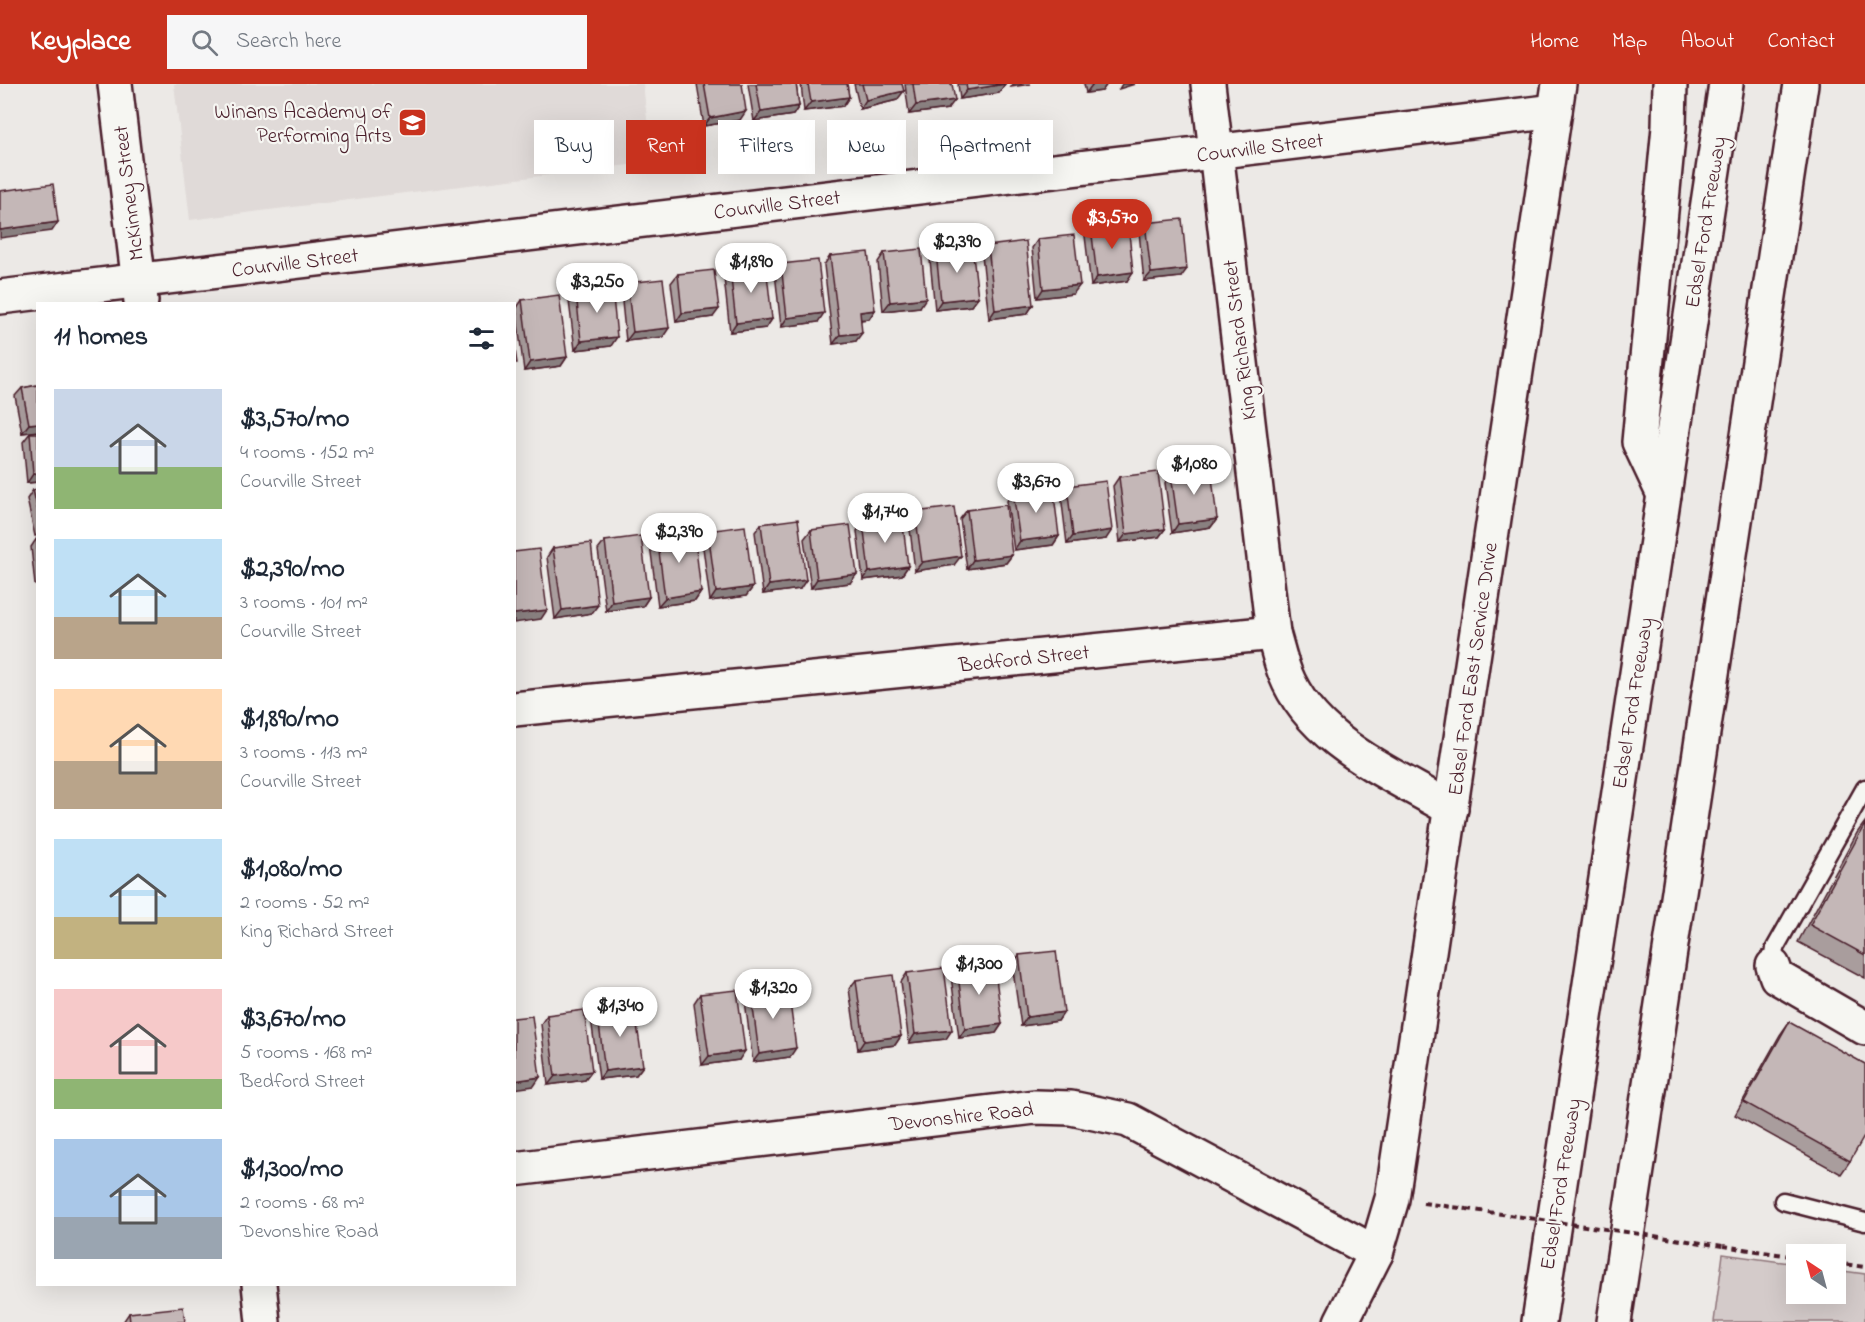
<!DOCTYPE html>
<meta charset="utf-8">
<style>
body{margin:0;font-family:"Indie Flower",sans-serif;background:#f6f6f7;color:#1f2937;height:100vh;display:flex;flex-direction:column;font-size:22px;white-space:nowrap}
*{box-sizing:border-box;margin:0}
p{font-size:20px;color:#747a83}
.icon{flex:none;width:33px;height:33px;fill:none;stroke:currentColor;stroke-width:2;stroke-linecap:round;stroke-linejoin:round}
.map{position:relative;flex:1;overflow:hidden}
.details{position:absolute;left:36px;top:218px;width:480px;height:984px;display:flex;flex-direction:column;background:#fff;border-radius:0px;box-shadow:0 6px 24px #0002}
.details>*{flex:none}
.banner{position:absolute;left:534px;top:36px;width:570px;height:54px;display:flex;gap:12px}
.needle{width:39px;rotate:324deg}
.controls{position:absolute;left:1786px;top:1160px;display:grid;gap:12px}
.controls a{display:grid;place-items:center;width:60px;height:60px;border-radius:0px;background:#fff;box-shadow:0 6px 24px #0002;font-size:30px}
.price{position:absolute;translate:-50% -51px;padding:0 14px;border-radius:21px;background:#fff;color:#222;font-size:20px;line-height:39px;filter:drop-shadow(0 2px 3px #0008)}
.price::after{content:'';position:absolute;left:50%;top:36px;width:18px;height:14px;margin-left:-9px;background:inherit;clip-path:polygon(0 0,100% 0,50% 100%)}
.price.current{background:#c8321e;color:#fff}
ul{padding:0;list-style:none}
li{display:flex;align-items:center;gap:18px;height:150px;padding:0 18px}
li span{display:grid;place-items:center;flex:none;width:168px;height:120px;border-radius:0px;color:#555}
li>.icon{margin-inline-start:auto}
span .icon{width:72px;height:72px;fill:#fffc;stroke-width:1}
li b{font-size:26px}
h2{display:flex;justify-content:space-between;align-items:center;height:72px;padding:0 18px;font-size:26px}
.tag{padding:0 21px;border-radius:0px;background:#fff;box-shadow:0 6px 24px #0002;font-size:21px;line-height:54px}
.tag.current{background:#c8321e;color:#fff}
header{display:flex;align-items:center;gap:36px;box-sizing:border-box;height:84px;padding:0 30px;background:#c8321e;color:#fff}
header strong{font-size:28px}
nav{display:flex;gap:33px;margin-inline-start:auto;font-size:21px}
.search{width:420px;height:54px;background:#f6f6f7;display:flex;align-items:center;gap:15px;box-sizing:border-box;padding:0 21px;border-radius:0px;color:#747a83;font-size:22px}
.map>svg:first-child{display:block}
</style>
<header>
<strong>Keyplace</strong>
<div class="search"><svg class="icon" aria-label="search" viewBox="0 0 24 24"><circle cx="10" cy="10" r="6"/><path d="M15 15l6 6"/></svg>Search here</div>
<nav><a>Home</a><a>Map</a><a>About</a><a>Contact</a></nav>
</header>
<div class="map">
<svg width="1865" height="1238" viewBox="0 0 1865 1238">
<rect width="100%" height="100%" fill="#ece9e6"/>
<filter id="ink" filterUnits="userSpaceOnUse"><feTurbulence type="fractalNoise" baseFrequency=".0167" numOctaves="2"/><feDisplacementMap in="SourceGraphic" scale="12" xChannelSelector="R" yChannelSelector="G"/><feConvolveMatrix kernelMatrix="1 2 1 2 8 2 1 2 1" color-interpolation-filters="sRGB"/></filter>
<g filter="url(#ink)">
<path fill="#e0dad8" d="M 174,0 L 643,0 L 652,78 L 190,136 Z"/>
<path fill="#d4cbca" stroke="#8f757a" stroke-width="1.5" d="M 1723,1170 L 1797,1180 L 1797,1209 L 1836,1209 L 1836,1186 L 1865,1190 L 1865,1238 L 1714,1238 Z"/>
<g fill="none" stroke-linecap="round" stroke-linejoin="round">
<defs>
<g id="service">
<path d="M 1773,882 L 1775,864 L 1865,704"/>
<path d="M 1783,1117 L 1865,1138"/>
</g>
<g id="minor">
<path d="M 115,0 L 141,217"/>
<path d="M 1208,0 L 1273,549 C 1277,562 1280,576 1285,589 C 1312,658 1391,689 1451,725"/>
<path d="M 0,213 L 1555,27"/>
<path d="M 514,625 L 1273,549"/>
<path d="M 1773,882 L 1777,893 L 1865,944"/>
<path d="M 514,1085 L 1035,1023 L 1071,1024 L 1128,1036 L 1376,1169"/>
<path d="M 259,1200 L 263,1238"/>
<path d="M 1341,1238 L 1376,1169 L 1392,1115 L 1559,0"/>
</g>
<g id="motorway">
<path d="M 1664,411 L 1639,358 L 1669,43 L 1670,0"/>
<path d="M 1539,1238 L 1726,0"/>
<path d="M 1614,1238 L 1801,0"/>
</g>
</defs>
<use href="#service" stroke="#4a1f2b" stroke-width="21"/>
<use href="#minor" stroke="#4a1f2b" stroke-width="38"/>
<use href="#motorway" stroke="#4a1f2b" stroke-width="38"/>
<g stroke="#4a1f2b" stroke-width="4" stroke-dasharray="6 4.5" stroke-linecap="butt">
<path d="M 1423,1119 L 1467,1125"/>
<path d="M 1723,1162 L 1797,1173"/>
<path d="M 1836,1179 L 1865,1183"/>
</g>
<use href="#service" stroke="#f6f6f2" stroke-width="16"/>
<use href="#minor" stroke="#f6f6f2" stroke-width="33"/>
<use href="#motorway" stroke="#f6f6f2" stroke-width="33"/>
<path stroke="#4a1f2b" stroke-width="4" stroke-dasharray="6 4.5" stroke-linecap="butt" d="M 1467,1125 L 1723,1162"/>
</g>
<g fill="#a99d9d" stroke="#4a1f2b" stroke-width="1.5">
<path d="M 697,0 L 742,0 L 740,36 L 704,42 Z"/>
<path d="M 748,0 L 796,0 L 799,22 L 793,31 L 754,37 Z"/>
<path d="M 801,0 L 847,0 L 849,13 L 843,22 L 804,27 Z"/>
<path d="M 854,0 L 902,0 L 897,16 L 860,25 Z"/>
<path d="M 905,0 L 952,0 L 948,25 L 909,30 Z"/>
<path d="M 958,0 L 1005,0 L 999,9 L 960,15 Z"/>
<path d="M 1084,0 L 1107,0 L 1102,7 L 1086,9 Z"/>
<path d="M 1145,139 L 1181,193 L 1144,197 L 1139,148 Z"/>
<path d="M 1091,143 L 1127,197 L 1091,202 L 1085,152 Z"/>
<path d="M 1038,155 L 1073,210 L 1037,214 L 1032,164 Z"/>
<path d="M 988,162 L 1033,221 L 1027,230 L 989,235 L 982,171 Z"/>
<path d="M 936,168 L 978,213 L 971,222 L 935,226 L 930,176 Z"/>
<path d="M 884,169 L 920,223 L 883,227 L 878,178 Z"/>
<path d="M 830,172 L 875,226 L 869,235 L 861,236 L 856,257 L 833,260 L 824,181 Z"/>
<path d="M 781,180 L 818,238 L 781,243 L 775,189 Z"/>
<path d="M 730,185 L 772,235 L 766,244 L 730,248 L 724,194 Z"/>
<path d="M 678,190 L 713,233 L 676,238 L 671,199 Z"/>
<path d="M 627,199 L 663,253 L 626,257 L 621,208 Z"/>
<path d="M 576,208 L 611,262 L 575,266 L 569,217 Z"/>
<path d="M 522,216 L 567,273 L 561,282 L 524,287 L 516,225 Z"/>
<path d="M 38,301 L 38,347 L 22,349 L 15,312 L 22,304 Z"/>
<path d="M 30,349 L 38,398 L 27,399 L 23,358 Z"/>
<path d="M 1171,390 L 1217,435 L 1211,443 L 1172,449 L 1165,399 Z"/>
<path d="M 1119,393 L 1165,445 L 1159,453 L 1120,458 L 1113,402 Z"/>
<path d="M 1067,402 L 1106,455 L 1067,460 L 1061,411 Z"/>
<path d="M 38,405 L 38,451 L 35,452 L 27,415 L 33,406 Z"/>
<path d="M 1013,408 L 1059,452 L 1053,461 L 1014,466 L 1007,417 Z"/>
<path d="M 967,426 L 1012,471 L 1006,479 L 967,485 L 960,435 Z"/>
<path d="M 915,428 L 954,481 L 915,487 L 909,437 Z"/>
<path d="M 863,438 L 908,482 L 902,491 L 863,496 L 857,447 Z"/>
<path d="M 761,440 L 800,505 L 763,510 L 755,448 Z"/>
<path d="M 811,446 L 850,499 L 811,504 L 804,455 Z"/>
<path d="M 708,447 L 753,503 L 746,512 L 710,517 L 702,456 Z"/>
<path d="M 657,452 L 701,508 L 695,517 L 658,522 L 650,461 Z"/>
<path d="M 37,454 L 38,501 L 35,501 L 31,463 Z"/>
<path d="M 605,457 L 649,513 L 643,522 L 606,527 L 598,466 Z"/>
<path d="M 553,464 L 592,529 L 555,535 L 547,473 Z"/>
<path d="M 1865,738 L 1865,894 L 1798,858 L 1857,749 Z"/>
<path d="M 1019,871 L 1064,928 L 1058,937 L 1021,942 L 1012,880 Z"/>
<path d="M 957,883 L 1002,940 L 996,949 L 959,954 L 951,892 Z"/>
<path d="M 907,889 L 946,955 L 909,959 L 901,898 Z"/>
<path d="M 856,896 L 901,952 L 895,961 L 858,966 L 849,905 Z"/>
<path d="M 751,908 L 790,973 L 753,978 L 745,917 Z"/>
<path d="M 700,910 L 739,976 L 702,981 L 694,919 Z"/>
<path d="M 597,925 L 643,982 L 636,991 L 599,995 L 591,934 Z"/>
<path d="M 547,931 L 592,987 L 585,996 L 548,1001 L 541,940 Z"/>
<path d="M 1789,938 L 1850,1077 L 1841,1090 L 1735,1031 L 1780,951 Z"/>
<path d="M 129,1229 L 185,1238 L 123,1238 Z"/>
</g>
<g fill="#898080" stroke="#4a1f2b" stroke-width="1.5">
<path d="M 1005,0 L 999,9 L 960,15 L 967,6 Z"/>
<path d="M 1013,0 L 1031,0 L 1011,3 Z"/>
<path d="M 1096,0 L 1107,0 L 1102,7 L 1086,9 L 1092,1 Z"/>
<path d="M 1122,0 L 1135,0 L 1119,5 Z"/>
<path d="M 904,7 L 897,16 L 860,25 L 866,16 Z"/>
<path d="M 849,13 L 843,22 L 804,27 L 811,18 Z"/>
<path d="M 955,16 L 948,25 L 909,30 L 916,21 Z"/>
<path d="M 799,22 L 793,31 L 754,37 L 761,28 Z"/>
<path d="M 746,27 L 740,36 L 704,42 L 710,34 Z"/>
<path d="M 58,138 L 52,147 L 0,154 L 0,146 Z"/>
<path d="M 1187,185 L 1181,193 L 1144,197 L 1151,189 Z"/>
<path d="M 1133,188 L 1127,197 L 1091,202 L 1097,193 Z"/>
<path d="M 1080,201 L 1073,210 L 1037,214 L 1043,205 Z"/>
<path d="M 978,213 L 971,222 L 935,226 L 941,217 Z"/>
<path d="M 926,214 L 920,223 L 883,227 L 890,218 Z"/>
<path d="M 1033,221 L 1027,230 L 989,235 L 995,226 Z"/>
<path d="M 719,225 L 713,233 L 676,238 L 682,229 Z"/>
<path d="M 875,226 L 869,235 L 853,236 L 860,228 Z"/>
<path d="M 824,229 L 818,238 L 781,243 L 787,234 Z"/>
<path d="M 772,235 L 766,244 L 730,248 L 736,239 Z"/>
<path d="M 669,244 L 663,253 L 626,257 L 633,248 Z"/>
<path d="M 862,249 L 856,257 L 833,260 L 840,251 Z"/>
<path d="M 617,253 L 611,262 L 575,266 L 581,257 Z"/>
<path d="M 567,273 L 561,282 L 524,287 L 530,278 Z"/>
<path d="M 38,339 L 38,347 L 22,349 L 29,340 Z"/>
<path d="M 33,390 L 38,390 L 38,398 L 27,399 Z"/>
<path d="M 1217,435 L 1211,443 L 1172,449 L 1178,440 Z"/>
<path d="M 1165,445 L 1159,453 L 1120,458 L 1126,450 Z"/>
<path d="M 1112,446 L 1106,455 L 1067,460 L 1073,452 Z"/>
<path d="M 1059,452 L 1053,461 L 1014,466 L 1020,457 Z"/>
<path d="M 1012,471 L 1006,479 L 967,485 L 973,476 Z"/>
<path d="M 961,472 L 954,481 L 915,487 L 922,478 Z"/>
<path d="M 908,482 L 902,491 L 863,496 L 869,488 Z"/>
<path d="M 857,490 L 850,499 L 811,504 L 817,495 Z"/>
<path d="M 806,496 L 800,505 L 763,510 L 769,501 Z"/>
<path d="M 753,503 L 746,512 L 710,517 L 716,508 Z"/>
<path d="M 701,508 L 695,517 L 658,522 L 665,514 Z"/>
<path d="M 649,513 L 643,522 L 606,527 L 612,518 Z"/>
<path d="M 598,521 L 592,529 L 555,535 L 562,526 Z"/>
<path d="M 547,526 L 541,535 L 514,539 L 514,530 Z"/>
<path d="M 1064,928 L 1058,937 L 1021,942 L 1027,933 Z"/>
<path d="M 1002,940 L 996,949 L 959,954 L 965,945 Z"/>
<path d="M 952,946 L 946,955 L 909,959 L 915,950 Z"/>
<path d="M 901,952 L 895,961 L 858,966 L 864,957 Z"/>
<path d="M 796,964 L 790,973 L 753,978 L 759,970 Z"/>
<path d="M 745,967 L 739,976 L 702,981 L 709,972 Z"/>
<path d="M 643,982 L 636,991 L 599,995 L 605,987 Z"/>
<path d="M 592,987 L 585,996 L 548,1001 L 555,992 Z"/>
<path d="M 540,993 L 534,1002 L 514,1005 L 514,997 Z"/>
</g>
<g fill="#c4b7b7" stroke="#4a1f2b" stroke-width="1.5">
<path d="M 704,0 L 742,0 L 746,27 L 710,34 Z"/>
<path d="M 756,0 L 796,0 L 799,22 L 761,28 Z"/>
<path d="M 808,0 L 847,0 L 849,13 L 811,18 Z"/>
<path d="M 862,0 L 902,0 L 904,7 L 866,16 Z"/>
<path d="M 913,0 L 952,0 L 955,16 L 916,21 Z"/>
<path d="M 966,0 L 1005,0 L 967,6 Z"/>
<path d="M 53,100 L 58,138 L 0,146 L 0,107 Z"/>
<path d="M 1182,135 L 1187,185 L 1151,189 L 1145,139 Z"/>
<path d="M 1128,139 L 1133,188 L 1097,193 L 1091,143 Z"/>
<path d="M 1074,151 L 1080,201 L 1043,205 L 1038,155 Z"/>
<path d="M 1026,157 L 1033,221 L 995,226 L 988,162 Z"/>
<path d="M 972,163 L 978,213 L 941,217 L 936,168 Z"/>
<path d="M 921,165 L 926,214 L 890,218 L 884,169 Z"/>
<path d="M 868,168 L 875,226 L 860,228 L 862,249 L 840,251 L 830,172 Z"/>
<path d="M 818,176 L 824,229 L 787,234 L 781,180 Z"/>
<path d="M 766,181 L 772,235 L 736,239 L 730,185 Z"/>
<path d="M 714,186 L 719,225 L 682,229 L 678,190 Z"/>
<path d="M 663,195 L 669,244 L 633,248 L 627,199 Z"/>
<path d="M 612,203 L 617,253 L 581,257 L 576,208 Z"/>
<path d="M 559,211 L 567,273 L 530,278 L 522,216 Z"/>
<path d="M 514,260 L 517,279 L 514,279 Z"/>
<path d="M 38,301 L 38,339 L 29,340 L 22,304 Z"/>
<path d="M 30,349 L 38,349 L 38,390 L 33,390 Z"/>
<path d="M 1211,385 L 1217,435 L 1178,440 L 1171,390 Z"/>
<path d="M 1158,388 L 1165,445 L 1126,450 L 1119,393 Z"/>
<path d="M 1106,397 L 1112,446 L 1073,452 L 1067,402 Z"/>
<path d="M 1053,403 L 1059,452 L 1020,457 L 1013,408 Z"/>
<path d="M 38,405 L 38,427 L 33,406 Z"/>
<path d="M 1006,421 L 1012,471 L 973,476 L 967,426 Z"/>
<path d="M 954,423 L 961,472 L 922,478 L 915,428 Z"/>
<path d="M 902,433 L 908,482 L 869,488 L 863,438 Z"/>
<path d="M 798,435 L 806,496 L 769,501 L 761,440 Z"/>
<path d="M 850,441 L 857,490 L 817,495 L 811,446 Z"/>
<path d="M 745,442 L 753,503 L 716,508 L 708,447 Z"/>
<path d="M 694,447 L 701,508 L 665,514 L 657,452 Z"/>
<path d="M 641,452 L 649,513 L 612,518 L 605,457 Z"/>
<path d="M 591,459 L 598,521 L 562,526 L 553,464 Z"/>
<path d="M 539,465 L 547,526 L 514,530 L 514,468 Z"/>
<path d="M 1865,740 L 1865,871 L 1810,841 Z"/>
<path d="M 1056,867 L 1064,928 L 1027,933 L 1019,871 Z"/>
<path d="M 994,879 L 1002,940 L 965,945 L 957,883 Z"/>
<path d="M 944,884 L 952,946 L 915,950 L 907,889 Z"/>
<path d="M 893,891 L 901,952 L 864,957 L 856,896 Z"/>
<path d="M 788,903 L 796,964 L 759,970 L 751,908 Z"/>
<path d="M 737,906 L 745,967 L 709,972 L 700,910 Z"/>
<path d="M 634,920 L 643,982 L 605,987 L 597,925 Z"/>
<path d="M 584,926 L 592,987 L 555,992 L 547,931 Z"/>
<path d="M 532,932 L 540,993 L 514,997 L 514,934 Z"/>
<path d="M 1789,938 L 1865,980 L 1865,1051 L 1850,1077 L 1744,1018 Z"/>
<path d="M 183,1223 L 185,1238 L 130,1238 L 129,1229 Z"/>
</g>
</g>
<defs>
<symbol id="school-square" viewBox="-11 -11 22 22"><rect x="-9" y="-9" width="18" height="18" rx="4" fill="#c8321e" stroke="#f6f6f2"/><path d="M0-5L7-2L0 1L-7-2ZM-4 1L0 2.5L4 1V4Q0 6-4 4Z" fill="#fff"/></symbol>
</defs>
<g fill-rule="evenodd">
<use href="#school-square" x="396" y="22" width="33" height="33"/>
</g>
<g text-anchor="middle" stroke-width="4.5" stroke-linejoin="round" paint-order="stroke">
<g font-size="21" fill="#4a1f2b" stroke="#f6f6f2" text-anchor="end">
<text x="392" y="34">Winans Academy of<tspan x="392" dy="24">Performing Arts</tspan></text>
</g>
<g font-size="21" fill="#4a1f2b" stroke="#f6f6f2">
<text transform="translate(1260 63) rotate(-7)" y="7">Courville Street</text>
<text transform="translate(128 109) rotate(-97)" y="7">McKinney Street</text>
<text transform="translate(777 120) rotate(-7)" y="7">Courville Street</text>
<text transform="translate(1705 138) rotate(-81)" y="7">Edsel Ford Freeway</text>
<text transform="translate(295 178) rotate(-7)" y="7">Courville Street</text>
<text transform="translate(1239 256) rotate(-97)" y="7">King Richard Street</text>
<text transform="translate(1024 574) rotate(-6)" y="7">Bedford Street</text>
<text transform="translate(1472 585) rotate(-82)" y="7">Edsel Ford East Service Drive</text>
<text transform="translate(1632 619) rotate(-81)" y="7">Edsel Ford Freeway</text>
<text transform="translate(961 1032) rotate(-6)" y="7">Devonshire Road</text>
<text transform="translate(1560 1100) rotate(-81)" y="7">Edsel Ford Freeway</text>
</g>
</g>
</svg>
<div class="controls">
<a><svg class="needle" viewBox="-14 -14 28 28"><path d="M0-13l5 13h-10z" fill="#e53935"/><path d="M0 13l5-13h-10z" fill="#747a83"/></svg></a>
</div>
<b class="price current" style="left:1112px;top:166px">$3,570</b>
<b class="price" style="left:957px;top:190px">$2,390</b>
<b class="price" style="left:751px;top:210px">$1,890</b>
<b class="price" style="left:597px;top:230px">$3,250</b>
<b class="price" style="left:1194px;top:412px">$1,080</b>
<b class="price" style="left:1036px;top:430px">$3,670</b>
<b class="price" style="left:885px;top:460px">$1,740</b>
<b class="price" style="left:679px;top:480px">$2,390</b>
<b class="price" style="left:979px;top:912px">$1,300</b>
<b class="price" style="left:773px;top:936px">$1,320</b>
<b class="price" style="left:620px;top:954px">$1,340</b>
<div class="banner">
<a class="tag">Buy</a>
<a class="tag current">Rent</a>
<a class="tag">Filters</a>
<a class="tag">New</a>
<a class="tag">Apartment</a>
</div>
<section class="details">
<h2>11 homes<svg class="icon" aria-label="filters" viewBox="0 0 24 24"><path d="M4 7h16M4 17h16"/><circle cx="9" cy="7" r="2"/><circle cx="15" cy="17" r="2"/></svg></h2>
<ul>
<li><span style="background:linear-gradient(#c9d6e8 65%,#8fb573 0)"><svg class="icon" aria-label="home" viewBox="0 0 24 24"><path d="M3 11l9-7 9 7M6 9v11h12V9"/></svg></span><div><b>$3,570/mo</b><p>4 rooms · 152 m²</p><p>Courville Street</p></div></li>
<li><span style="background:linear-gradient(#bfe0f5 65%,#b9a48a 0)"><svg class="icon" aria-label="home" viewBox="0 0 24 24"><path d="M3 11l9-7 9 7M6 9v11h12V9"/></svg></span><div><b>$2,390/mo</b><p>3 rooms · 101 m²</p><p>Courville Street</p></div></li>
<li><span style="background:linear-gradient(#ffd9b3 60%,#b9a48a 0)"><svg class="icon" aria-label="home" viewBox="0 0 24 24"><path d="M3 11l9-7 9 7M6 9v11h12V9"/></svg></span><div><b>$1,890/mo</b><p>3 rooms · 113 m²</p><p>Courville Street</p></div></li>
<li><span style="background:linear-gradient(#bfe0f5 65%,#c2b280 0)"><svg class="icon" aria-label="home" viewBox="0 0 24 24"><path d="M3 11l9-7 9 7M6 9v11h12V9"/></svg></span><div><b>$1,080/mo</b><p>2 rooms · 52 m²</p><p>King Richard Street</p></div></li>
<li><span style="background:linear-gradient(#f6c9c9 75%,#8fb573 0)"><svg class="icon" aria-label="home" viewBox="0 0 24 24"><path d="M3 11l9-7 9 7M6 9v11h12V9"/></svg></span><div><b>$3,670/mo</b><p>5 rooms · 168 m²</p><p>Bedford Street</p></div></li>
<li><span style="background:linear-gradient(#a9c7e8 65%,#9aa5b1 0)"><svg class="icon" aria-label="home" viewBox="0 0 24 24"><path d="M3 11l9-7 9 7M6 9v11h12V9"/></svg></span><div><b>$1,300/mo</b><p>2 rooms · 68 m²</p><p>Devonshire Road</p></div></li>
</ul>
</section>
</div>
